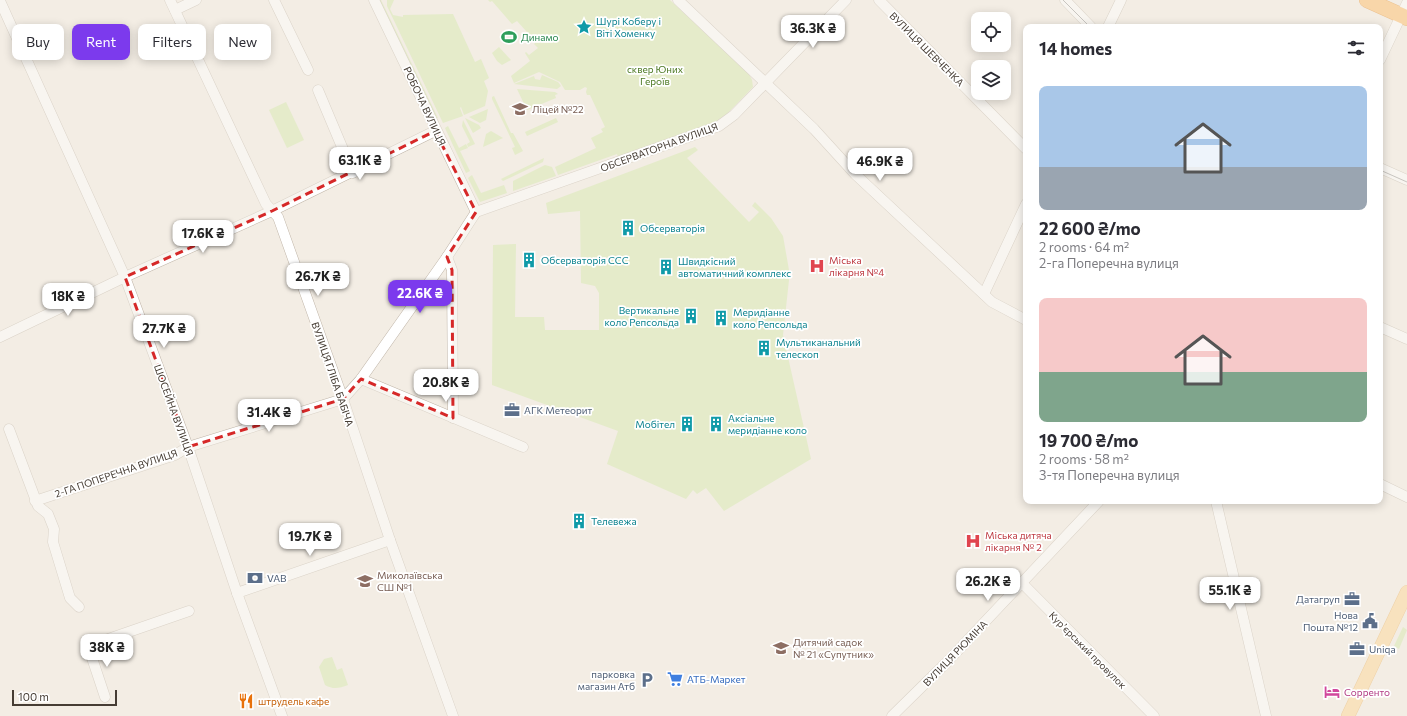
<!DOCTYPE html>
<meta charset="utf-8">
<style>
body{margin:0;font-family:Commissioner,sans-serif;background:#f2f2f3;color:#2b2b33;height:100vh;display:flex;flex-direction:column;font-size:15px;white-space:nowrap}
*{box-sizing:border-box;margin:0}
p{font-size:13px;color:#7c7c81}
.icon{flex:none;width:22px;height:22px;fill:none;stroke:currentColor;stroke-width:2;stroke-linecap:round;stroke-linejoin:round}
.map{position:relative;flex:1;overflow:hidden}
.drawer{position:absolute;left:1023px;top:24px;width:360px;height:480px;display:flex;flex-direction:column;background:#fff;border-radius:8px;box-shadow:0 2px 10px #0003}
.drawer>*{flex:none}
.top-card{position:absolute;left:12px;top:24px;width:380px;height:36px;display:flex;gap:8px}
.fabs{position:absolute;left:971px;top:12px;display:grid;gap:8px}
.fabs a{display:grid;place-items:center;width:40px;height:40px;border-radius:8px;background:#fff;box-shadow:0 2px 10px #0003;font-size:20px}
.scale{position:absolute;left:12px;bottom:10px;width:105px;box-sizing:border-box;padding-left:4px;border:2px solid #463d34;border-top:0;font-size:11px;line-height:14px;white-space:nowrap;color:#463d34;-webkit-text-stroke:3px #fff;paint-order:stroke}
.price{position:absolute;translate:-50% -34px;padding:0 9px;border-radius:8px;background:#fff;color:#222;font-size:13px;line-height:26px;filter:drop-shadow(0 1px 2px #0008)}
.price::after{content:'';position:absolute;left:50%;top:24px;width:12px;height:9px;margin-left:-6px;background:inherit;clip-path:polygon(0 0,100% 0,50% 100%)}
.price.selected{background:#7c3aed;color:#fff}
ul{padding:0;list-style:none}
li{display:grid;align-content:center;gap:8px;height:212px;padding:0 16px}
li span{display:grid;place-items:center;height:124px;border-radius:8px;color:#555}
li>.icon{margin-inline-start:auto}
span .icon{width:72px;height:72px;fill:#fffc;stroke-width:1}
li b{font-size:17px}
h2{display:flex;justify-content:space-between;align-items:center;height:48px;padding:0 16px;font-size:17px}
.tag{padding:0 14px;border-radius:8px;background:#fff;box-shadow:0 2px 10px #0003;font-size:14px;line-height:36px}
.tag.selected{background:#7c3aed;color:#fff}
.map>svg:first-child{display:block}
</style>
<div class="map">
<svg width="1407" height="716" viewBox="0 0 1407 716">
<rect width="100%" height="100%" fill="#f3ede4"/>
<g fill="#d4e9ab">
<path d="M 378,0 L 381,0 L 438,118 L 435,119 Z"/>
<path d="M 387,0 L 394,0 L 390,9 L 393,15 L 403,17 L 403,15 L 453,14 L 475,62 L 481,59 L 489,78 L 484,81 L 488,91 L 485,106 L 464,115 L 461,107 L 460,108 L 463,116 L 443,123 L 387,6 Z"/>
<path d="M 488,0 L 670,0 L 749,74 L 752,80 L 753,87 L 721,120 L 618,158 L 617,154 L 558,175 L 555,167 L 596,148 L 591,138 L 603,132 L 601,129 L 605,127 L 590,95 L 587,95 L 586,92 L 587,88 L 585,87 L 580,90 L 565,90 L 560,82 L 539,72 L 514,83 L 511,76 L 530,61 L 525,53 L 526,52 L 529,55 L 538,48 L 534,44 L 536,42 L 517,21 L 512,24 L 492,1 L 490,2 Z"/>
<path d="M 499,47 L 511,60 L 502,65 L 497,61 L 492,53 Z"/>
<path d="M 542,75 L 558,82 L 561,86 L 557,89 L 514,84 L 534,76 L 535,79 L 540,80 Z"/>
<path d="M 517,89 L 555,92 L 558,94 L 555,95 L 556,98 L 527,110 Z"/>
<path d="M 494,96 L 511,133 L 513,133 L 523,151 L 515,155 L 512,148 L 515,147 L 492,99 L 492,97 Z"/>
<path d="M 286,102 L 304,140 L 287,148 L 269,110 Z"/>
<path d="M 488,109 L 486,120 L 480,123 L 469,117 Z"/>
<path d="M 465,118 L 479,125 L 481,128 L 473,133 Z"/>
<path d="M 556,118 L 558,122 L 527,136 L 525,132 Z"/>
<path d="M 463,120 L 475,144 L 468,147 L 467,144 L 470,142 L 462,126 Z"/>
<path d="M 448,126 L 459,148 L 466,144 L 468,148 L 460,151 L 470,171 L 466,173 L 445,128 Z"/>
<path d="M 491,131 L 503,138 L 483,147 L 486,134 Z"/>
<path d="M 695,147 L 698,150 L 687,158 L 749,222 L 759,212 L 752,206 L 755,202 L 771,218 L 783,236 L 789,270 L 789,280 L 783,335 L 811,459 L 724,511 L 706,488 L 697,494 L 693,490 L 686,499 L 607,464 L 618,431 L 492,385 L 493,245 L 516,244 L 515,317 L 544,317 L 545,330 L 599,330 L 599,293 L 595,286 L 581,283 L 580,211 L 548,214 L 546,203 Z"/>
<path d="M 544,158 L 543,162 L 503,181 L 501,179 Z"/>
<path d="M 545,165 L 552,167 L 556,176 L 513,191 L 513,181 Z"/>
<path d="M 472,175 L 481,193 L 504,185 L 507,193 L 480,202 L 468,178 Z"/>
<path d="M 1403,627 L 1407,630 L 1399,649 L 1394,646 Z"/>
<path d="M 332,657 L 337,670 L 342,668 L 348,685 C 339,688 334,690 325,685 L 319,667 L 324,659 Z"/>
</g>
<g fill="none" stroke-linecap="round" stroke-linejoin="round">
<defs>
<g id="minor">
<path d="M 170,0 L 266,204 L 278,217 L 343,399 L 390,540 L 453,716"/>
<path d="M 274,0 L 308,70"/>
<path d="M 374,0 L 476,212"/>
<path d="M 678,0 L 814,129 L 855,174 L 992,302 L 1026,320"/>
<path d="M 879,0 L 1026,149"/>
<path d="M 1065,0 L 1091,27"/>
<path d="M 0,1 L 125,277 L 188,447 L 237,593 L 282,716"/>
<path d="M 175,10 L 196,0"/>
<path d="M 1108,27 L 1121,0"/>
<path d="M 1380,60 L 1407,3"/>
<path d="M 318,90 L 353,173"/>
<path d="M 1380,168 L 1407,180"/>
<path d="M 476,212 L 719,126 L 734,115 L 846,0"/>
<path d="M 447,257 L 452,270 L 453,418"/>
<path d="M 984,294 L 1026,204"/>
<path d="M 1380,327 L 1407,339"/>
<path d="M 0,337 L 125,277 L 272,211 L 435,131"/>
<path d="M 361,379 L 523,447"/>
<path d="M 9,429 L 38,506 L 48,514 L 54,529 L 53,542 L 70,598 L 79,607"/>
<path d="M 1380,484 L 1407,497"/>
<path d="M 35,501 L 175,455 L 188,447 L 343,399 L 361,379 L 447,257 L 476,212"/>
<path d="M 1216,501 L 1266,716"/>
<path d="M 1022,583 L 1154,716"/>
<path d="M 237,593 L 390,540"/>
<path d="M 105,697 L 88,646 L 189,611"/>
<path d="M 892,716 L 947,662 L 1099,501"/>
</g>
<path id="major" d="M 1348,716 L 1407,592"/>
<path id="highway" d="M 1367,0 L 1407,18"/>
</defs>
<use href="#minor" stroke="#bfb4a7" stroke-width="11"/>
<use href="#major" stroke="#e9b05d" stroke-width="14"/>
<use href="#highway" stroke="#e48e2e" stroke-width="16"/>
<use href="#minor" stroke="#fff" stroke-width="10"/>
<use href="#major" stroke="#ffd491" stroke-width="13"/>
<use href="#highway" stroke="#ffbb63" stroke-width="15"/>
<g stroke="#959595" stroke-width="1">
<path d="M 1063,0 L 1090,27"/>
<path d="M 1380,170 L 1407,182"/>
</g>
</g>
<path d="M0 0H1407V716H0ZM 435,131 L 476,212 L 447,257 L 452,270 L 453,418 L 361,379 L 343,399 L 188,447 L 125,277 L 272,211 Z" fill="#f3ede4" fill-opacity=".55" fill-rule="evenodd"/>
<path fill="none" stroke="#d62828" stroke-width="3" stroke-dasharray="8 5" stroke-linejoin="round" d="M 435,131 L 476,212 L 447,257 L 452,270 L 453,418 L 361,379 L 343,399 L 188,447 L 125,277 L 272,211 Z"/>
<defs>
<symbol id="sight-bare" viewBox="-9 -9 18 18"><path d="M0-6L1.8-2.2L6-1.7L2.9 1.2L3.7 5.4L0 3.3L-3.7 5.4L-2.9 1.2L-6-1.7L-1.8-2.2Z" fill="#0f9aa8" stroke="#fff" stroke-width="2.5" paint-order="stroke"/></symbol>
<symbol id="stadium-bare" viewBox="-9 -9 18 18"><path d="M0-5a6.5 5 0 1 0 0 10a6.5 5 0 1 0 0-10ZM-3.5-1.8h7v3.6h-7Z" fill="#2e9e5b" stroke="#fff" stroke-width="2.5" paint-order="stroke"/></symbol>
<symbol id="school-bare" viewBox="-9 -9 18 18"><path d="M0-5L7-2L0 1L-7-2ZM-4 1L0 2.5L4 1V4Q0 6-4 4Z" fill="#8d6e63" stroke="#fff" stroke-width="2.5" paint-order="stroke"/></symbol>
<symbol id="building-bare" viewBox="-9 -9 18 18"><path d="M-4-6H4V6H1V3H-1V6H-4ZM-2.5-4.3h1.7v1.8h-1.7ZM.8-4.3h1.7v1.8H.8ZM-2.5-1h1.7V.8h-1.7ZM.8-1h1.7V.8H.8Z" fill="#0f9aa8" stroke="#fff" stroke-width="2.5" paint-order="stroke"/></symbol>
<symbol id="hospital-bare" viewBox="-9 -9 18 18"><path d="M-5-5h3v3.5h4V-5h3V5h-3V1.5h-4V5h-3Z" fill="#e0444e" stroke="#fff" stroke-width="2.5" paint-order="stroke"/></symbol>
<symbol id="office-bare" viewBox="-9 -9 18 18"><path d="M-6-3h4V-5.5h4V-3h4V5H-6ZM-1-4.5V-3h2v-1.5ZM-6 0V1H6V0Z" fill="#5c6f8a" stroke="#fff" stroke-width="2.5" paint-order="stroke"/></symbol>
<symbol id="bank-bare" viewBox="-9 -9 18 18"><path d="M-6-4H6V4H-6ZM0-2.3a2.3 2.3 0 1 0 0 4.6a2.3 2.3 0 1 0 0-4.6Z" fill="#5c6f8a" stroke="#fff" stroke-width="2.5" paint-order="stroke"/></symbol>
<symbol id="civic-bare" viewBox="-9 -9 18 18"><path d="M-.6-6.5H3V-4.5H.6V-3L4-1V1h2V6H-6V1h2V-1L-.6-3ZM-1.2 2.5V6h2.4V2.5Z" fill="#5c6f8a" stroke="#fff" stroke-width="2.5" paint-order="stroke"/></symbol>
<symbol id="supermarket-bare" viewBox="-9 -9 18 18"><path d="M-6-5.5h2.5l.6 2H6L4.5 2H-2.5L-4.4-4H-6ZM-1.5 3.2a1.3 1.3 0 1 0 .1 0ZM3 3.2a1.3 1.3 0 1 0 .1 0Z" fill="#3f7fe0" stroke="#fff" stroke-width="2.5" paint-order="stroke"/></symbol>
<symbol id="parking-bare" viewBox="-9 -9 18 18"><path d="M-3.5-5.5H1a3.5 3.5 0 0 1 0 7H-1V5.5H-3.5ZM-1-3.4V-.6H.8a1.4 1.4 0 0 0 0-2.8Z" fill="#5c6f8a" stroke="#fff" stroke-width="2.5" paint-order="stroke"/></symbol>
<symbol id="hotel-bare" viewBox="-9 -9 18 18"><path d="M-6-4.5h1.5V1H6V5H4.5V3h-9V5H-6ZM-4 0a1.8 1.8 0 1 1 3.6 0ZM.5 0V-2.5h3Q6-2.5 6 0Z" fill="#d1479c" stroke="#fff" stroke-width="2.5" paint-order="stroke"/></symbol>
<symbol id="restaurant-bare" viewBox="-9 -9 18 18"><path d="M-5-6h1v4h1v-4h1v4h1v-4h1v5L-1.5 .5V6h-2V.5L-5-1ZM5-6V6H3V1.5H1.5Q1.5-4 5-6Z" fill="#e8710a" stroke="#fff" stroke-width="2.5" paint-order="stroke"/></symbol>
</defs>
<g fill-rule="evenodd">
<use href="#sight-bare" x="573" y="16" width="22" height="22"/>
<use href="#stadium-bare" x="498" y="26" width="22" height="22"/>
<use href="#school-bare" x="509" y="98" width="22" height="22"/>
<use href="#building-bare" x="617" y="217" width="22" height="22"/>
<use href="#building-bare" x="518" y="249" width="22" height="22"/>
<use href="#hospital-bare" x="806" y="255" width="22" height="22"/>
<use href="#building-bare" x="655" y="256" width="22" height="22"/>
<use href="#building-bare" x="680" y="305" width="22" height="22"/>
<use href="#building-bare" x="710" y="307" width="22" height="22"/>
<use href="#building-bare" x="753" y="337" width="22" height="22"/>
<use href="#office-bare" x="501" y="399" width="22" height="22"/>
<use href="#building-bare" x="676" y="413" width="22" height="22"/>
<use href="#building-bare" x="705" y="413" width="22" height="22"/>
<use href="#building-bare" x="568" y="510" width="22" height="22"/>
<use href="#hospital-bare" x="962" y="530" width="22" height="22"/>
<use href="#bank-bare" x="244" y="567" width="22" height="22"/>
<use href="#school-bare" x="354" y="570" width="22" height="22"/>
<use href="#office-bare" x="1341" y="588" width="22" height="22"/>
<use href="#civic-bare" x="1359" y="610" width="22" height="22"/>
<use href="#school-bare" x="770" y="637" width="22" height="22"/>
<use href="#office-bare" x="1346" y="638" width="22" height="22"/>
<use href="#supermarket-bare" x="664" y="668" width="22" height="22"/>
<use href="#parking-bare" x="636" y="669" width="22" height="22"/>
<use href="#hotel-bare" x="1321" y="681" width="22" height="22"/>
<use href="#restaurant-bare" x="235" y="690" width="22" height="22"/>
</g>
<g text-anchor="middle" stroke-width="3.5" stroke-linejoin="round" paint-order="stroke">
<g font-size="10" fill="#0d838f" stroke="#fff" text-anchor="start">
<text x="596" y="25">Шурі Коберу і<tspan x="596" dy="12">Віті Хоменку</tspan></text>
<text x="640" y="232">Обсерваторія</text>
<text x="541" y="264">Обсерваторія ССС</text>
<text x="678" y="265">Швидкісний<tspan x="678" dy="12">автоматичний комплекс</tspan></text>
<text x="679" y="314" text-anchor="end">Вертикальне<tspan x="679" dy="12">коло Репсольда</tspan></text>
<text x="733" y="316">Меридіанне<tspan x="733" dy="12">коло Репсольда</tspan></text>
<text x="776" y="346">Мультиканальний<tspan x="776" dy="12">телескоп</tspan></text>
<text x="728" y="422">Аксіальне<tspan x="728" dy="12">меридіанне коло</tspan></text>
<text x="675" y="428" text-anchor="end">Мобітел</text>
<text x="591" y="525">Телевежа</text>
</g>
<g font-size="10" fill="#27864d" stroke="#fff" text-anchor="start">
<text x="521" y="41">Динамо</text>
</g>
<g font-size="10" fill="#463d34" stroke="#fff">
<text transform="translate(927 49) rotate(45)" y="4">ВУЛИЦЯ ШЕВЧЕНКА</text>
<text transform="translate(425 106) rotate(65)" y="4">РОБОЧА ВУЛИЦЯ</text>
<text transform="translate(659 147) rotate(-20)" y="4">ОБСЕРВАТОРНА ВУЛИЦЯ</text>
<text transform="translate(333 374) rotate(71)" y="4">ВУЛИЦЯ ГЛІБА БАБІЧА</text>
<text transform="translate(174 410) rotate(70)" y="4">ШОСЕЙНА ВУЛИЦЯ</text>
<text transform="translate(116 473) rotate(-19)" y="4">2-ГА ПОПЕРЕЧНА ВУЛИЦЯ</text>
<text transform="translate(1088 650) rotate(45)" y="4">Курʼєрський провулок</text>
<text transform="translate(955 653) rotate(-46)" y="4">ВУЛИЦЯ РЮМІНА</text>
</g>
<g font-size="10" fill="#4e7a25" stroke="#fff">
<text x="655" y="73">сквер Юних<tspan x="655" dy="12">Героїв</tspan></text>
</g>
<g font-size="10" fill="#785e54" stroke="#fff" text-anchor="start">
<text x="532" y="113">Ліцей №22</text>
<text x="377" y="579">Миколаївська<tspan x="377" dy="12">СШ №1</tspan></text>
<text x="793" y="646">Дитячий садок<tspan x="793" dy="12">№ 21 «Супутник»</tspan></text>
</g>
<g font-size="10" fill="#be3a42" stroke="#fff" text-anchor="start">
<text x="829" y="264">Міська<tspan x="829" dy="12">лікарня №4</tspan></text>
<text x="985" y="539">Міська дитяча<tspan x="985" dy="12">лікарня № 2</tspan></text>
</g>
<g font-size="10" fill="#4e5e75" stroke="#fff" text-anchor="start">
<text x="524" y="414">АГК Метеорит</text>
<text x="267" y="582">VAB</text>
<text x="1340" y="603" text-anchor="end">Датагруп</text>
<text x="1358" y="619" text-anchor="end">Нова<tspan x="1358" dy="12">Пошта №12</tspan></text>
<text x="1369" y="653">Uniqa</text>
<text x="635" y="678" text-anchor="end">парковка<tspan x="635" dy="12">магазин Атб</tspan></text>
</g>
<g font-size="10" fill="#366cbe" stroke="#fff" text-anchor="start">
<text x="687" y="683">АТБ-Маркет</text>
</g>
<g font-size="10" fill="#b23c85" stroke="#fff" text-anchor="start">
<text x="1344" y="696">Сорренто</text>
</g>
<g font-size="10" fill="#c56008" stroke="#fff" text-anchor="start">
<text x="258" y="705">штрудель кафе</text>
</g>
</g>
</svg>
<div class="fabs">
<a><svg class="icon" aria-label="locate" viewBox="0 0 24 24"><circle cx="12" cy="12" r="6"/><path d="M12 2v4M12 18v4M2 12h4M18 12h4"/></svg></a>
<a><svg class="icon" aria-label="layers" viewBox="0 0 24 24"><path d="M12 4l9 5-9 5-9-5zM3 14l9 5 9-5"/></svg></a>
</div>
<div class="scale">100 m</div>
<b class="price" style="left:813px;top:49px">36.3K ₴</b>
<b class="price" style="left:360px;top:181px">63.1K ₴</b>
<b class="price" style="left:880px;top:182px">46.9K ₴</b>
<b class="price" style="left:203px;top:254px">17.6K ₴</b>
<b class="price" style="left:318px;top:297px">26.7K ₴</b>
<b class="price selected" style="left:420px;top:314px">22.6K ₴</b>
<b class="price" style="left:68px;top:317px">18K ₴</b>
<b class="price" style="left:164px;top:349px">27.7K ₴</b>
<b class="price" style="left:446px;top:403px">20.8K ₴</b>
<b class="price" style="left:269px;top:433px">31.4K ₴</b>
<b class="price" style="left:310px;top:557px">19.7K ₴</b>
<b class="price" style="left:988px;top:602px">26.2K ₴</b>
<b class="price" style="left:1230px;top:611px">55.1K ₴</b>
<b class="price" style="left:107px;top:668px">38K ₴</b>
<div class="top-card">
<a class="tag">Buy</a>
<a class="tag selected">Rent</a>
<a class="tag">Filters</a>
<a class="tag">New</a>
</div>
<section class="drawer">
<h2>14 homes<svg class="icon" aria-label="filters" viewBox="0 0 24 24"><path d="M4 7h16M4 17h16"/><circle cx="9" cy="7" r="2"/><circle cx="15" cy="17" r="2"/></svg></h2>
<ul>
<li><span style="background:linear-gradient(#a9c7e8 65%,#9aa5b1 0)"><svg class="icon" aria-label="home" viewBox="0 0 24 24"><path d="M3 11l9-7 9 7M6 9v11h12V9"/></svg></span><div><b>22 600 ₴/mo</b><p>2 rooms · 64 m²</p><p>2-га Поперечна вулиця</p></div></li>
<li><span style="background:linear-gradient(#f6c9c9 60%,#7fa58c 0)"><svg class="icon" aria-label="home" viewBox="0 0 24 24"><path d="M3 11l9-7 9 7M6 9v11h12V9"/></svg></span><div><b>19 700 ₴/mo</b><p>2 rooms · 58 m²</p><p>3-тя Поперечна вулиця</p></div></li>
</ul>
</section>
</div>
